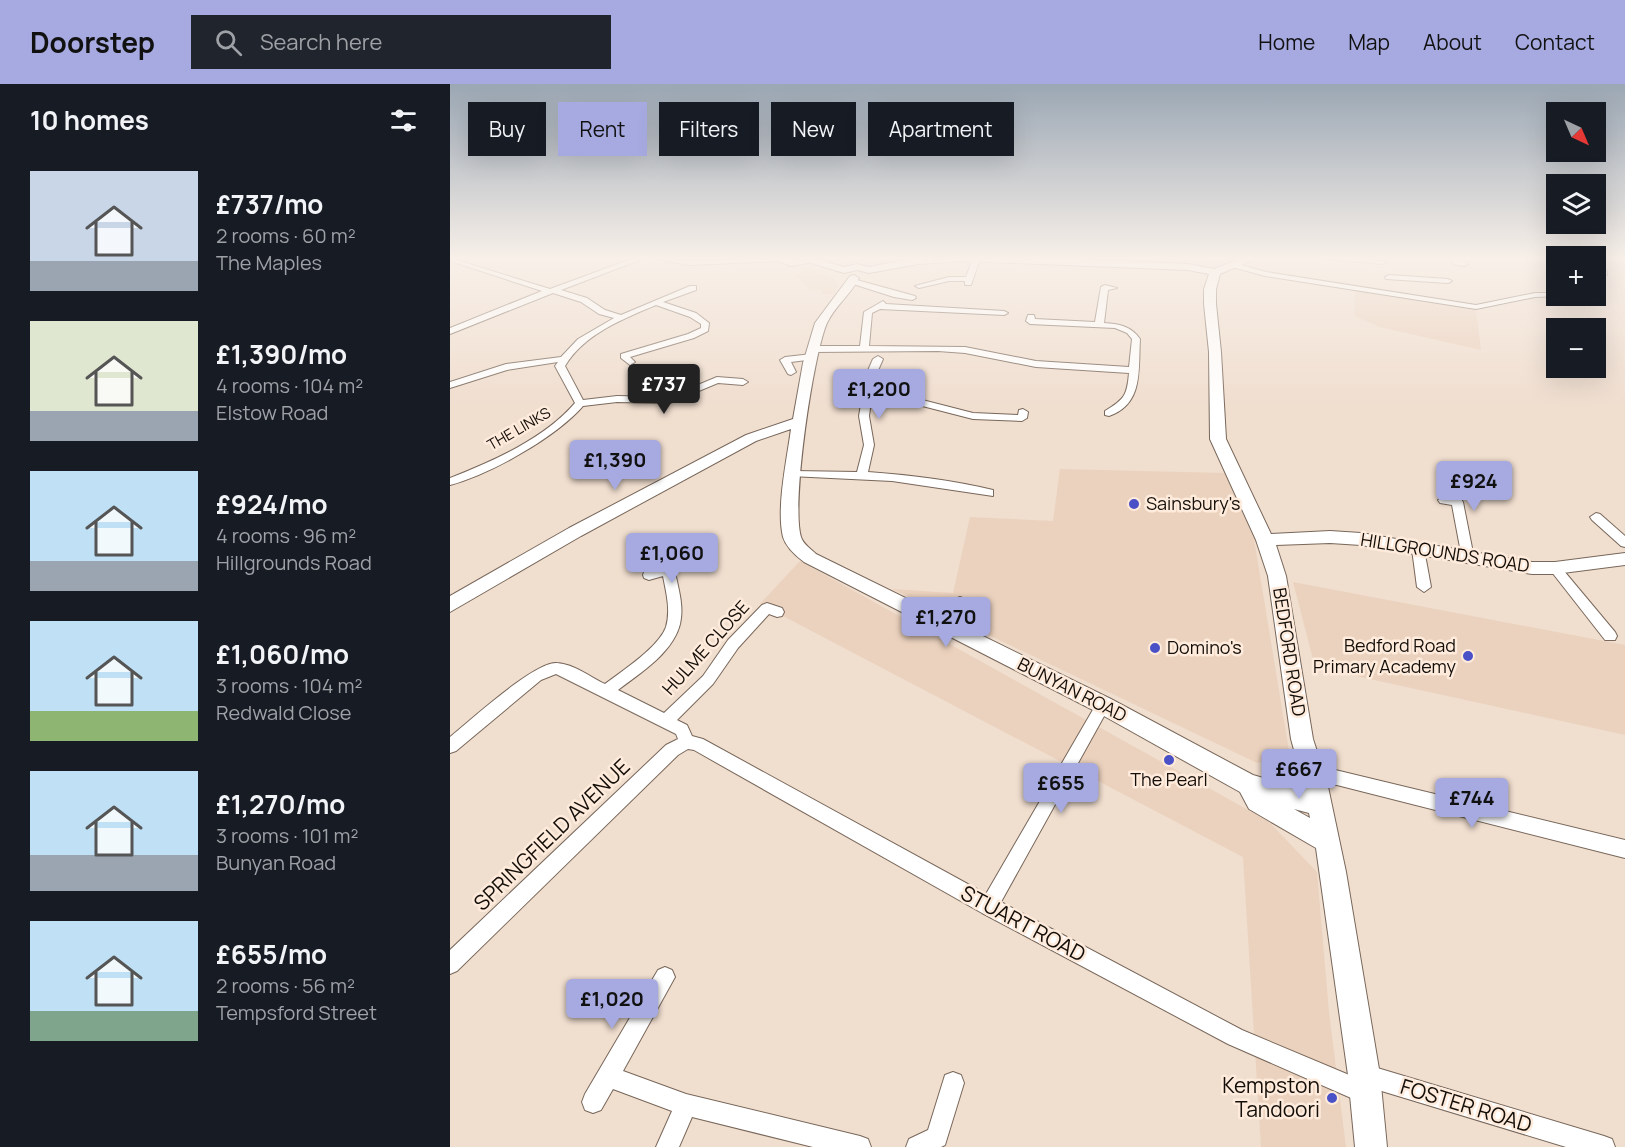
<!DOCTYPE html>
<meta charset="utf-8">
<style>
body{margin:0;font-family:Manrope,sans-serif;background:#20242c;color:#f1f3f6;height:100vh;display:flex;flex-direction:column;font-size:22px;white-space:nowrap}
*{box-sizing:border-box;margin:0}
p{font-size:20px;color:#9ea1a6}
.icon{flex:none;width:33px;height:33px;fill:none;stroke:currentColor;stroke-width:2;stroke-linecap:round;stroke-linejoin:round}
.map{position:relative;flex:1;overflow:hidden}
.sheet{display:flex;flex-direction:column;background:#171b24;width:450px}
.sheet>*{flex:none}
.banner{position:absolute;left:18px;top:18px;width:570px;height:54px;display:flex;gap:12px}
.needle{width:39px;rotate:136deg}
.buttons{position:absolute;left:1096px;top:18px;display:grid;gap:12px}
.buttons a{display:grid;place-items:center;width:60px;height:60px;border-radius:0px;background:#171b24;box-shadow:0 6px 24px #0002;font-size:30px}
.price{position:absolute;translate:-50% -51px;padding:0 14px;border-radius:6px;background:#a6aae0;color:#111;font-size:20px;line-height:39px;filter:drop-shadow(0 2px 3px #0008)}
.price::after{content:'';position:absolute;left:50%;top:36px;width:18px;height:14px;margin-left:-9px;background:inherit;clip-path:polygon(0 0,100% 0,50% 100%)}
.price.active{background:#222;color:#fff}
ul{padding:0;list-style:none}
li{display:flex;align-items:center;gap:18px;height:150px;padding:0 30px}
li span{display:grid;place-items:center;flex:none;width:168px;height:120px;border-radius:0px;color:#555}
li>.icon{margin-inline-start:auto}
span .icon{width:72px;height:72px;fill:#fffc;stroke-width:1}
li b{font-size:26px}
h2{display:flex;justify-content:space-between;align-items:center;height:72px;padding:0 30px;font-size:26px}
.tag{padding:0 21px;border-radius:0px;background:#171b24;box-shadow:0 6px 24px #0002;font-size:21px;line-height:54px}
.tag.active{background:#a6aae0;color:#111}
header{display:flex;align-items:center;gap:36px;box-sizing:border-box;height:84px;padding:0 30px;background:#a6aae0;color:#111}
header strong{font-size:28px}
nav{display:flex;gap:33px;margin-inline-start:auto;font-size:21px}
.search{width:420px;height:54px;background:#20242c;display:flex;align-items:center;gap:15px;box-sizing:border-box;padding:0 21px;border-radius:0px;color:#9ea1a6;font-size:22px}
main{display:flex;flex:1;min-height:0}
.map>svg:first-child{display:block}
</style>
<header>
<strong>Doorstep</strong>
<div class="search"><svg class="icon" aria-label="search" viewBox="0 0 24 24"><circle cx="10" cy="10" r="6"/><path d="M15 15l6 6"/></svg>Search here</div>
<nav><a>Home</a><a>Map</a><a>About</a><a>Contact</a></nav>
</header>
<main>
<section class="sheet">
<h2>10 homes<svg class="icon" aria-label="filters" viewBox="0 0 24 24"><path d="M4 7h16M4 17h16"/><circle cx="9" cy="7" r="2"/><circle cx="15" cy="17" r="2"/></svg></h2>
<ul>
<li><span style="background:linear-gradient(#c9d6e8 75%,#9aa5b1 0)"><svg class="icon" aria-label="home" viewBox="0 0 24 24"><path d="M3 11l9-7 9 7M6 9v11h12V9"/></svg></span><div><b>£737/mo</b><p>2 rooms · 60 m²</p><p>The Maples</p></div></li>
<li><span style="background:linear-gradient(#dfe7d0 75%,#9aa5b1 0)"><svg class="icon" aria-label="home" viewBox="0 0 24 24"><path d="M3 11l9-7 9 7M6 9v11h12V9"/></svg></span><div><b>£1,390/mo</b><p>4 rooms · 104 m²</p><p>Elstow Road</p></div></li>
<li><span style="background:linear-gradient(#bfe0f5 75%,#9aa5b1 0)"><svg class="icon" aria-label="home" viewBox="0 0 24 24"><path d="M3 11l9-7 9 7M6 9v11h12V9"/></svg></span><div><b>£924/mo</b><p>4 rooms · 96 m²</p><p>Hillgrounds Road</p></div></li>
<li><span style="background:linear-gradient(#bfe0f5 75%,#8fb573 0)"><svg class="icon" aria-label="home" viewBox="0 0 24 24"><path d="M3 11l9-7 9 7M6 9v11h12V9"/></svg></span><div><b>£1,060/mo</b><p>3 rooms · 104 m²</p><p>Redwald Close</p></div></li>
<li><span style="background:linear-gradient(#bfe0f5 70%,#9aa5b1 0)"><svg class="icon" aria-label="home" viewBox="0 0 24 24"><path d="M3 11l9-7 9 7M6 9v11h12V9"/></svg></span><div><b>£1,270/mo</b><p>3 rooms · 101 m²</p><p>Bunyan Road</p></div></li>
<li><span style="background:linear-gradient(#bfe0f5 75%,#7fa58c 0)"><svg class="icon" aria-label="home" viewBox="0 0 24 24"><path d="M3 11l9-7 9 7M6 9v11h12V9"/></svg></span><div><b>£655/mo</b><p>2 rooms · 56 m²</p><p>Tempsford Street</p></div></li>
</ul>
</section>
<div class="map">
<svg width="1175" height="1063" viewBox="0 0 1175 1063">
<rect width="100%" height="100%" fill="#f0decf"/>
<g fill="#ebd2be">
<path d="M 584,174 L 787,174 L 772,179 Z"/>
<path d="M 356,185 L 383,193 L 388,201 L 384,210 L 371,210 L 372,206 L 360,206 L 349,194 L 344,193 Z"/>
<path d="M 905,206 L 1026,226 L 1031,266 L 930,243 L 904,232 Z"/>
<path d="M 610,385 L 775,389 L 804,455 L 840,673 L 807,679 L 442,505 L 503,509 L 520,433 L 603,437 Z"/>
<path d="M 350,477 L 818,737 L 867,788 L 879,928 L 896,1063 L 811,1063 L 793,773 L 310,520 Z"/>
<path d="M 843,498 L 1175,561 L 1175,651 L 865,583 Z"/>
</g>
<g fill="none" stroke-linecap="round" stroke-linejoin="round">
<defs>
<g id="street">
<path d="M 0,174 L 100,205 L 184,174 L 195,174 L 111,206 L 137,214 L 155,226 L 171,231 L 240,202 L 246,202 L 246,206 L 213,218 L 246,229 L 259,239 L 258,247 L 244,254 L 180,273 L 185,278 L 180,281 L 171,274 L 171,270 L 238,250 L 251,244 L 251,240 L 240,233 L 206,221 C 173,235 134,250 115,282 L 133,316 L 167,312 L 219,313 L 267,293 L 293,295 L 298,298 L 293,301 L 268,299 L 220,319 L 167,318 L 133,322 C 106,353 41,390 0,401 L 0,394 C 43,377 94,355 125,319 L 105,282 L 108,278 L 57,286 L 0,304 L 0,298 L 56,280 L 111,273 L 128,255 L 164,234 L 149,230 L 131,218 L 103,209 L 0,250 L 0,244 L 92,207 L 0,177 Z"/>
<path d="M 203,174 L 239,177 L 344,174 L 339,176 L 359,176 L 363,178 L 341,182 L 329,177 L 239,181 Z"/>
<path d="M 523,174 L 530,175 L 521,201 L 515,201 L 515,197 L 499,197 L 469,204 L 465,202 L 499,193 L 516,193 Z"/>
<path d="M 867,174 L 910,174 L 937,178 L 933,180 Z"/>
<path d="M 1001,174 L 1009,174 L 1018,180 L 1014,182 L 1003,180 Z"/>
<path d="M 785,179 L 816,188 L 1026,221 L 1085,209 L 1107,209 L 1107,212 L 1111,212 L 1085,213 L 1026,225 L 815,192 L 782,183 L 781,181 Z"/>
<path d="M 1146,182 L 1157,187 L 1157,191 L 1146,187 Z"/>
<path d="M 939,191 L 998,195 L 1002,197 L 998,199 L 936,195 L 935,193 Z"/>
<path d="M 403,195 L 465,212 L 466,214 L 462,216 L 444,213 L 400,199 L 399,197 Z"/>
<path d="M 655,201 L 667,204 L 658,206 L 654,239 C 669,240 681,242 690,255 C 688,285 694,320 659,332 L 655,331 L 655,327 C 675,315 677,311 679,289 L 586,283 L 515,269 L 488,267 L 363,268 L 359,265 L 363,262 L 410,262 L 414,228 L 433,217 L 436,220 L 554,227 L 558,229 L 554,231 L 430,225 L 422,229 L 419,262 L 515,263 L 586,277 L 679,283 L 682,255 L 677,249 L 665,244 L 580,240 L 576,237 L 578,231 L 584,231 L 585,235 L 645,238 L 651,203 Z"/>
<path d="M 1118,212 L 1136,212 L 1155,216 L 1151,218 Z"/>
<path d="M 362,270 L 365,271 L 365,275 L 341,278 L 346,288 L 341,291 L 338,290 L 330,276 L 335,273 Z"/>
<path d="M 428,272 L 433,275 L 426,291 L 422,311 L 449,310 L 523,329 L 568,331 L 569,326 L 573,325 L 578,328 L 577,334 L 572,337 L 523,335 L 449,316 L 421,317 L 419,332 L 424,361 L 418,388 C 460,391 502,396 543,406 L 543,412 L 442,397 L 340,392 L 340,388 L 344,387 L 407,388 L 414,361 L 409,332 L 416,291 L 423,275 Z"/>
<path d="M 994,412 L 1011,415 L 1013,418 L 1024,474 L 1022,477 L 1014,477 L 1012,474 L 1002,421 L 990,419 L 988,416 Z"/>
<path d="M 1146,429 L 1150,430 L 1175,452 L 1175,463 L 1171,462 L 1142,436 L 1140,433 Z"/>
<path d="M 968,461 L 974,465 L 981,503 L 974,508 L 967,503 L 962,465 Z"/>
<path d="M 238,476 L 244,480 L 242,483 L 225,488 C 228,503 233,519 231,534 C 228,566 190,589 168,606 L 214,629 L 253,592 L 278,556 L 312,521 L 317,519 L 332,524 L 334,528 L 332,532 L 327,533 L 319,530 L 288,564 L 263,600 L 227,636 L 237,641 L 242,652 L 253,655 L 536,810 L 648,617 L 653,615 L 658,617 L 661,621 L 658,625 L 551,818 L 792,946 L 904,993 L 906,983 L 914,980 L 1154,1052 L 1162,1055 L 1165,1063 L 1116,1063 L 925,1005 L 927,1009 L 924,1017 L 916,1020 L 908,1017 L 778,960 L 532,829 L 244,666 L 238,665 L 228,671 L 7,887 L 0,890 L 0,866 L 216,661 L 228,655 L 226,650 L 106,590 L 91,596 L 6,667 L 0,669 L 0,653 C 20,637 85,577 107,579 C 124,580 140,593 155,600 C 172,587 209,563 216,543 C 221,526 216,508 213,492 L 199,496 L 194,494 L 193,491 L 194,488 Z"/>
<path d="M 1105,480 L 1109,481 L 1165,548 L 1167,552 L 1165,556 L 1155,556 L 1101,487 L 1099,484 Z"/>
<path d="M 510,513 L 515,515 L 517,518 L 515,521 L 496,544 L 486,544 L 484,540 L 486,536 L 505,515 Z"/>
<path d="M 877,684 L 1175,756 L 1175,774 L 879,699 L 865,705 L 859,703 L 857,698 L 859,693 Z"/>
<path d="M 215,883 L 222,886 L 225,893 L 173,987 L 236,1010 L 410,1052 L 418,1055 L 421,1063 L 363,1063 L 242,1033 L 229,1063 L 206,1063 L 222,1027 L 163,1005 L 151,1026 L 143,1029 L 135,1026 L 132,1018 L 135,1010 L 208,886 Z"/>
<path d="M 503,988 L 511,991 L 514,999 L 495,1061 L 491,1063 L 456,1063 L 459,1055 L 478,1046 L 495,991 Z"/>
</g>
<path id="secondary" d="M 345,174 L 363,174 L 394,183 L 407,180 L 419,183 L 465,174 L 601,174 L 738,180 L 764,185 L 792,174 L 807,174 L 770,190 L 766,205 L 766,220 L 771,268 L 776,355 L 821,450 L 880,447 L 911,449 L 1082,478 L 1105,478 L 1175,469 L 1175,481 L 1105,490 L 1082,490 L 911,461 L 880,459 L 826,461 L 836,492 L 863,655 L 877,698 L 896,788 L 930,991 L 937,1063 L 905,1063 L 898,991 L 866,764 L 799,725 L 790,708 L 645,627 L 354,478 C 346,472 336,463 333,453 C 326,424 337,375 341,345 L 306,357 L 131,452 L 0,528 L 0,512 L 119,444 L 296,351 L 343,335 L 353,279 L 365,239 L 400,192 L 404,191 L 409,194 C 401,210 385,222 377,239 C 363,271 341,421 351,453 C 353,460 361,465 366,470 L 661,615 L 803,691 L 855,706 L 841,655 L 818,492 L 806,456 L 760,355 L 759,268 L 754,220 L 754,205 L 759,190 L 738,186 L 514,177 L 468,180 L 419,189 L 407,186 L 394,189 ZM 844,725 L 859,729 L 860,734 Z"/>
</defs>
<use href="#street" stroke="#78675a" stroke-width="2"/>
<use href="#secondary" stroke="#78675a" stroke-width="2"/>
<use href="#street" fill="#fff" fill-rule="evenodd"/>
<use href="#secondary" fill="#fff" fill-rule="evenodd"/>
</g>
<linearGradient id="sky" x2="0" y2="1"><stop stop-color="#9ba7b4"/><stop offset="0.54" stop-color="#f8f0e9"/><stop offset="1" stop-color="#f8f0e9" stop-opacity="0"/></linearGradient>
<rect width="1175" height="323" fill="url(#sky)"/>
<g fill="#4a50c6" stroke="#feebdc" stroke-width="2">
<circle cx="684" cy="420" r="6"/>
<circle cx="705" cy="564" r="6"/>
<circle cx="1018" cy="572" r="6"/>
<circle cx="719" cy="676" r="6"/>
<circle cx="882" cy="1014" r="6"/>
</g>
<g text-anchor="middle" stroke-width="5" stroke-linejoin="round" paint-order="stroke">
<g font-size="15" fill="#140e09" stroke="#feebdc">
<text transform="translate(69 345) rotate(-30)" y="5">THE LINKS</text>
</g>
<g font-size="18" fill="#140e09" stroke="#feebdc" text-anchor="start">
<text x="696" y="426">Sainsbury's</text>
<text x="1006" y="568" text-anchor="end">Bedford Road<tspan x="1006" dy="21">Primary Academy</tspan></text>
<text x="717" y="570">Domino's</text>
<text x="719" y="702" text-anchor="middle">The Pearl</text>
</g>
<g font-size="18" fill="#140e09" stroke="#feebdc">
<text transform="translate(995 469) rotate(9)" y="6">HILLGROUNDS ROAD</text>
<text transform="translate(256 564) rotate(-48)" y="6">HULME CLOSE</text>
<text transform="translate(839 568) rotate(81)" y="6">BEDFORD ROAD</text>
<text transform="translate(622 606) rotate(27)" y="6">BUNYAN ROAD</text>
</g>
<g font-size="21" fill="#140e09" stroke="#feebdc">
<text transform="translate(102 751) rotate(-44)" y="7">SPRINGFIELD AVENUE</text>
<text transform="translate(573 840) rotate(28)" y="7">STUART ROAD</text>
<text transform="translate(1016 1022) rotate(17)" y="7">FOSTER ROAD</text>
</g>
<g font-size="21" fill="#140e09" stroke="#feebdc" text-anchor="end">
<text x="870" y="1009">Kempston<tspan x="870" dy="24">Tandoori</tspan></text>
</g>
</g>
</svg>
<div class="buttons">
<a><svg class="needle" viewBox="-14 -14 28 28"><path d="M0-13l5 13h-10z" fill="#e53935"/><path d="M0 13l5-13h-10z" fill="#9ea1a6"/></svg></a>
<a><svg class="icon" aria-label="layers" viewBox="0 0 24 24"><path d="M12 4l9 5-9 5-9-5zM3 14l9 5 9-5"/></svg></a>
<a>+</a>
<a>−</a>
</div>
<b class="price active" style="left:214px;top:331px">£737</b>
<b class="price" style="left:429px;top:336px">£1,200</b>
<b class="price" style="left:165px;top:407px">£1,390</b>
<b class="price" style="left:1024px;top:428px">£924</b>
<b class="price" style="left:222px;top:500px">£1,060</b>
<b class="price" style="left:496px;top:564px">£1,270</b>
<b class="price" style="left:849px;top:716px">£667</b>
<b class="price" style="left:611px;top:730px">£655</b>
<b class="price" style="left:1022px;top:745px">£744</b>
<b class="price" style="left:162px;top:946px">£1,020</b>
<div class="banner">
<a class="tag">Buy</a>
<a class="tag active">Rent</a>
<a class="tag">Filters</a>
<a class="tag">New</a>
<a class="tag">Apartment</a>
</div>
</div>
</main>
